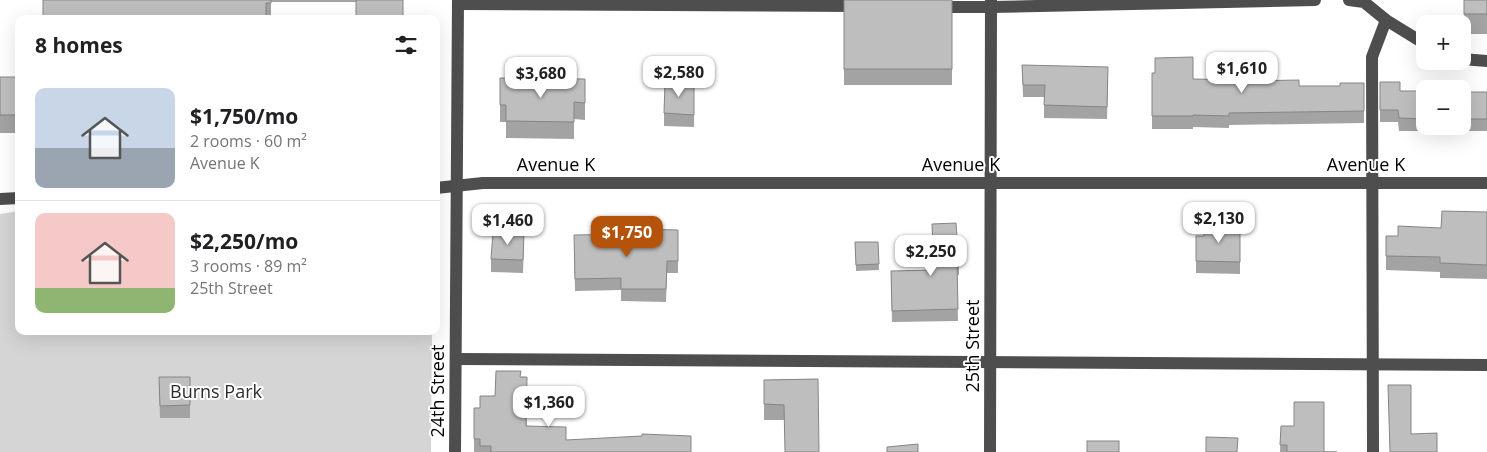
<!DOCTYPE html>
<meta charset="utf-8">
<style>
body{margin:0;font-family:"Open Sans",sans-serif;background:#f6f6f6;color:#202124;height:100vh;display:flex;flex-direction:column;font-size:19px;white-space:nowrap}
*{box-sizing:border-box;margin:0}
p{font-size:16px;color:#757577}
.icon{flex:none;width:28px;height:28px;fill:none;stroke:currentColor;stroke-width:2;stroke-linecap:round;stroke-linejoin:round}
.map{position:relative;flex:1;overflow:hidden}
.panel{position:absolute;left:15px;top:15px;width:425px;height:320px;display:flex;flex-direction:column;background:#fff;border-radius:10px;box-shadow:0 5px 20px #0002}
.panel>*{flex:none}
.fabs{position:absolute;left:1416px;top:15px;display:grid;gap:10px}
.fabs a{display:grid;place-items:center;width:55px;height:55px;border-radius:10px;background:#fff;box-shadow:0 5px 20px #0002;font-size:25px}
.price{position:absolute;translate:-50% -42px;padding:0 11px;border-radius:10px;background:#fff;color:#222;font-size:16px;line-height:32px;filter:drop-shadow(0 1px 2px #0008)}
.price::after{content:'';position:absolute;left:50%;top:30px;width:15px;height:11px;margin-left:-8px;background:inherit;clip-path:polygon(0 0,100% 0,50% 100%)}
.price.current{background:#b45309;color:#fff}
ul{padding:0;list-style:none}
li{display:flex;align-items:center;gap:15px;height:125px;padding:0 20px}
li+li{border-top:1px solid #e0e0e0}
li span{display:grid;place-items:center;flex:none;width:140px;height:100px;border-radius:10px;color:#555}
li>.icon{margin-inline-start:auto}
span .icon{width:60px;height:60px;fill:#fffc;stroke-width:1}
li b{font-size:21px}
h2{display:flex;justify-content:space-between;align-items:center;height:60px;padding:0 20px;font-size:21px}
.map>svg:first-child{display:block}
</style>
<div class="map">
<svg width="1487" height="452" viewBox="0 0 1487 452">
<rect width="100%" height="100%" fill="#fff"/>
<path fill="#d5d5d5" d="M 19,211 L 19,331 L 432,331 L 431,452 L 0,452 L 0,214 Z"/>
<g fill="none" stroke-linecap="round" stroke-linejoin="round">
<g stroke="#4e4e4e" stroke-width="12">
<path d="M 1349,0 L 1364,2 L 1386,20 L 1425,44"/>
<path d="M 458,4 L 860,6"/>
<path d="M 935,7 L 991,7 L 1315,0"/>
<path d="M 1462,59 L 1487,61"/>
<path d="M 436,188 L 483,183 L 1487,183"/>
<path d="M 0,199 L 19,198"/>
<path d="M 456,359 L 1487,365"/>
<path d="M 455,452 L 458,0"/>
<path d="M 990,452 L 991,0"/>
<path d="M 1373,452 L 1372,57 L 1386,20"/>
</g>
</g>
<g fill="#a3a3a3">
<path d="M 43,0 L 403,0 L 356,2 L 271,2 L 271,19 L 43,19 Z"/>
<rect x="844" y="0" width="108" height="85"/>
<rect x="1464" y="0" width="23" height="34"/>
<path d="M 1022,65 L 1108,80 L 1107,119 L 1044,118 L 1044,97 L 1023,97 Z"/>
<path d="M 1152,73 L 1193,79 L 1248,81 L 1299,86 L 1340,86 L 1364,83 L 1364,123 L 1229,125 L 1229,128 L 1193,127 L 1193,129 L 1152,129 Z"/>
<rect x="0" y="77" width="19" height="56"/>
<path d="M 500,78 L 585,79 L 585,120 L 574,119 L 574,139 L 506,138 L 506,122 L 500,122 Z"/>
<path d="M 1380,82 L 1400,91 L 1425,91 L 1425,126 L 1462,126 L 1462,92 L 1487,92 L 1487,131 L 1399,131 L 1398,122 L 1380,122 Z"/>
<path d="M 694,83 L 694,127 L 664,126 L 664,113 Z"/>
<path d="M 1487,212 L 1487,279 L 1440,278 L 1440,272 L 1386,270 L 1386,236 L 1398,236 L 1441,228 Z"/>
<path d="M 932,224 L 959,264 L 959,275 L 957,275 L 958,321 L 892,322 L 891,271 L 934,270 Z"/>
<path d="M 1240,226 L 1240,274 L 1196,273 L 1196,236 L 1204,236 Z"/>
<path d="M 678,230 L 678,273 L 667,273 L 666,302 L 621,301 L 621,290 L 575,291 L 574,248 L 637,234 Z"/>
<path d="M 855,242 L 878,242 L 879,270 L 856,271 Z"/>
<path d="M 524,245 L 523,273 L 491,272 L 491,259 Z"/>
<path d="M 159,377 L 190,377 L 190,418 L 160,418 Z"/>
<path d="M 521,377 L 527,426 L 566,440 L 691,452 L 474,452 L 474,408 L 480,408 L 495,396 Z"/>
<path d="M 818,379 L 784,420 L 764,420 L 764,380 Z"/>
<path d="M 1281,426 L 1324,452 L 1337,452 L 1280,452 Z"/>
</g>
<g fill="#bebebe" stroke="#858585">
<path d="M 43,0 L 271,0 L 271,3 L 266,3 L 266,19 L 43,19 Z"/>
<rect x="356" y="0" width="47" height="19"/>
<rect x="844" y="0" width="108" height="69"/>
<rect x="1464" y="0" width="23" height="14"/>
<path d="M 1193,57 L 1193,79 L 1248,80 L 1248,81 L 1299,80 L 1299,86 L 1340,86 L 1340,83 L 1364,83 L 1364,111 L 1229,113 L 1229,116 L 1193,115 L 1193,116 L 1152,116 L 1152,73 L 1155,73 L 1155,58 Z"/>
<path d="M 1022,65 L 1108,67 L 1107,107 L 1044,105 L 1045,85 L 1023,85 Z"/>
<rect x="0" y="77" width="19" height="38"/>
<path d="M 500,78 L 585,79 L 585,103 L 574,102 L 574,122 L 506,121 L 506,105 L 500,105 Z"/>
<path d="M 665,82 L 694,83 L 694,115 L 664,113 Z"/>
<path d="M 1380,82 L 1400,82 L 1400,91 L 1425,91 L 1425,119 L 1399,118 L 1398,110 L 1380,110 Z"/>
<rect x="1462" y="92" width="25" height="27"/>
<path d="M 1442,211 L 1487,212 L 1487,265 L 1440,263 L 1440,257 L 1386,256 L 1386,236 L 1398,236 L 1398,226 L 1441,228 Z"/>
<path d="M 956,223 L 959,264 L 957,264 L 958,309 L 892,311 L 891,271 L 934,270 L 932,224 Z"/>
<path d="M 1204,225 L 1240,226 L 1240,262 L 1196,261 L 1196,236 L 1204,236 Z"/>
<path d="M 637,229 L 678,230 L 678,261 L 667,261 L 666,289 L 621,289 L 621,278 L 575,279 L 574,235 L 637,234 Z"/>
<path d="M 493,232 L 524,233 L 523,260 L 491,259 Z"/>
<path d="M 855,242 L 878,242 L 879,264 L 856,265 Z"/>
<path d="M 496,371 L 521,371 L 520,377 L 527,377 L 526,426 L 566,427 L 566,440 L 642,436 L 642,434 L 691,436 L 691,452 L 491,452 L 491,446 L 480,446 L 480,439 L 474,439 L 474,408 L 480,408 L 480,396 L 495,396 Z"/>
<path d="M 159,377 L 190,377 L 190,405 L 160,406 Z"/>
<path d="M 818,379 L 819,452 L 785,452 L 784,405 L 764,404 L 764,380 Z"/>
<path d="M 1388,385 L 1411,385 L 1411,434 L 1437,433 L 1437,452 L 1390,452 Z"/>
<path d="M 1294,402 L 1324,402 L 1324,452 L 1337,452 L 1287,452 L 1287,445 L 1280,445 L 1281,426 L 1294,426 Z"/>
<path d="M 1206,437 L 1238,438 L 1237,452 L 1206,452 Z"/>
<rect x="1087" y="441" width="32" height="11"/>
<path d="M 918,444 L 918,452 L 887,452 L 887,447 Z"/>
</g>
<g text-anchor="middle" stroke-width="4" stroke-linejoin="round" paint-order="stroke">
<g font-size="18" fill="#000" stroke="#fff">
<text x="556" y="171">Avenue K</text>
<text x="961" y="171">Avenue K</text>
<text x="1366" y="171">Avenue K</text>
<text transform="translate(973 346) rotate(-90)" y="6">25th Street</text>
<text transform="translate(438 391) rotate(-90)" y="6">24th Street</text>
</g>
<g font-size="18" fill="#2c2c2c" stroke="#fff">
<text x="216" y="398">Burns Park</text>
</g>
</g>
</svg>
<div class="fabs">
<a>+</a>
<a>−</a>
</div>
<b class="price" style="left:1242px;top:94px">$1,610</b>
<b class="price" style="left:679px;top:98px">$2,580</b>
<b class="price" style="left:541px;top:99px">$3,680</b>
<b class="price" style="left:1219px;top:244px">$2,130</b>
<b class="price" style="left:508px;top:246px">$1,460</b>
<b class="price current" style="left:627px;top:258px">$1,750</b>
<b class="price" style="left:931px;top:277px">$2,250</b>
<b class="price" style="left:549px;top:428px">$1,360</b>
<section class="panel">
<h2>8 homes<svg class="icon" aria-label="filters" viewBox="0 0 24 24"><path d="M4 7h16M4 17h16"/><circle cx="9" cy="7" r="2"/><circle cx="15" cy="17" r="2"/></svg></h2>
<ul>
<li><span style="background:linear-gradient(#c9d6e8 60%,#9aa5b1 0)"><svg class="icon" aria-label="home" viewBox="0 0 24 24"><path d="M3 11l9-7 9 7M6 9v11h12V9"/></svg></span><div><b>$1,750/mo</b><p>2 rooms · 60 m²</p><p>Avenue K</p></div></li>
<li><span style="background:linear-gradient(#f6c9c9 75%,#8fb573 0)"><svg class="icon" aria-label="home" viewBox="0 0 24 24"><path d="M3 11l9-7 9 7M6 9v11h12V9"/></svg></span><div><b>$2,250/mo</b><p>3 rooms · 89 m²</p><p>25th Street</p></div></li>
</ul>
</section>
</div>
